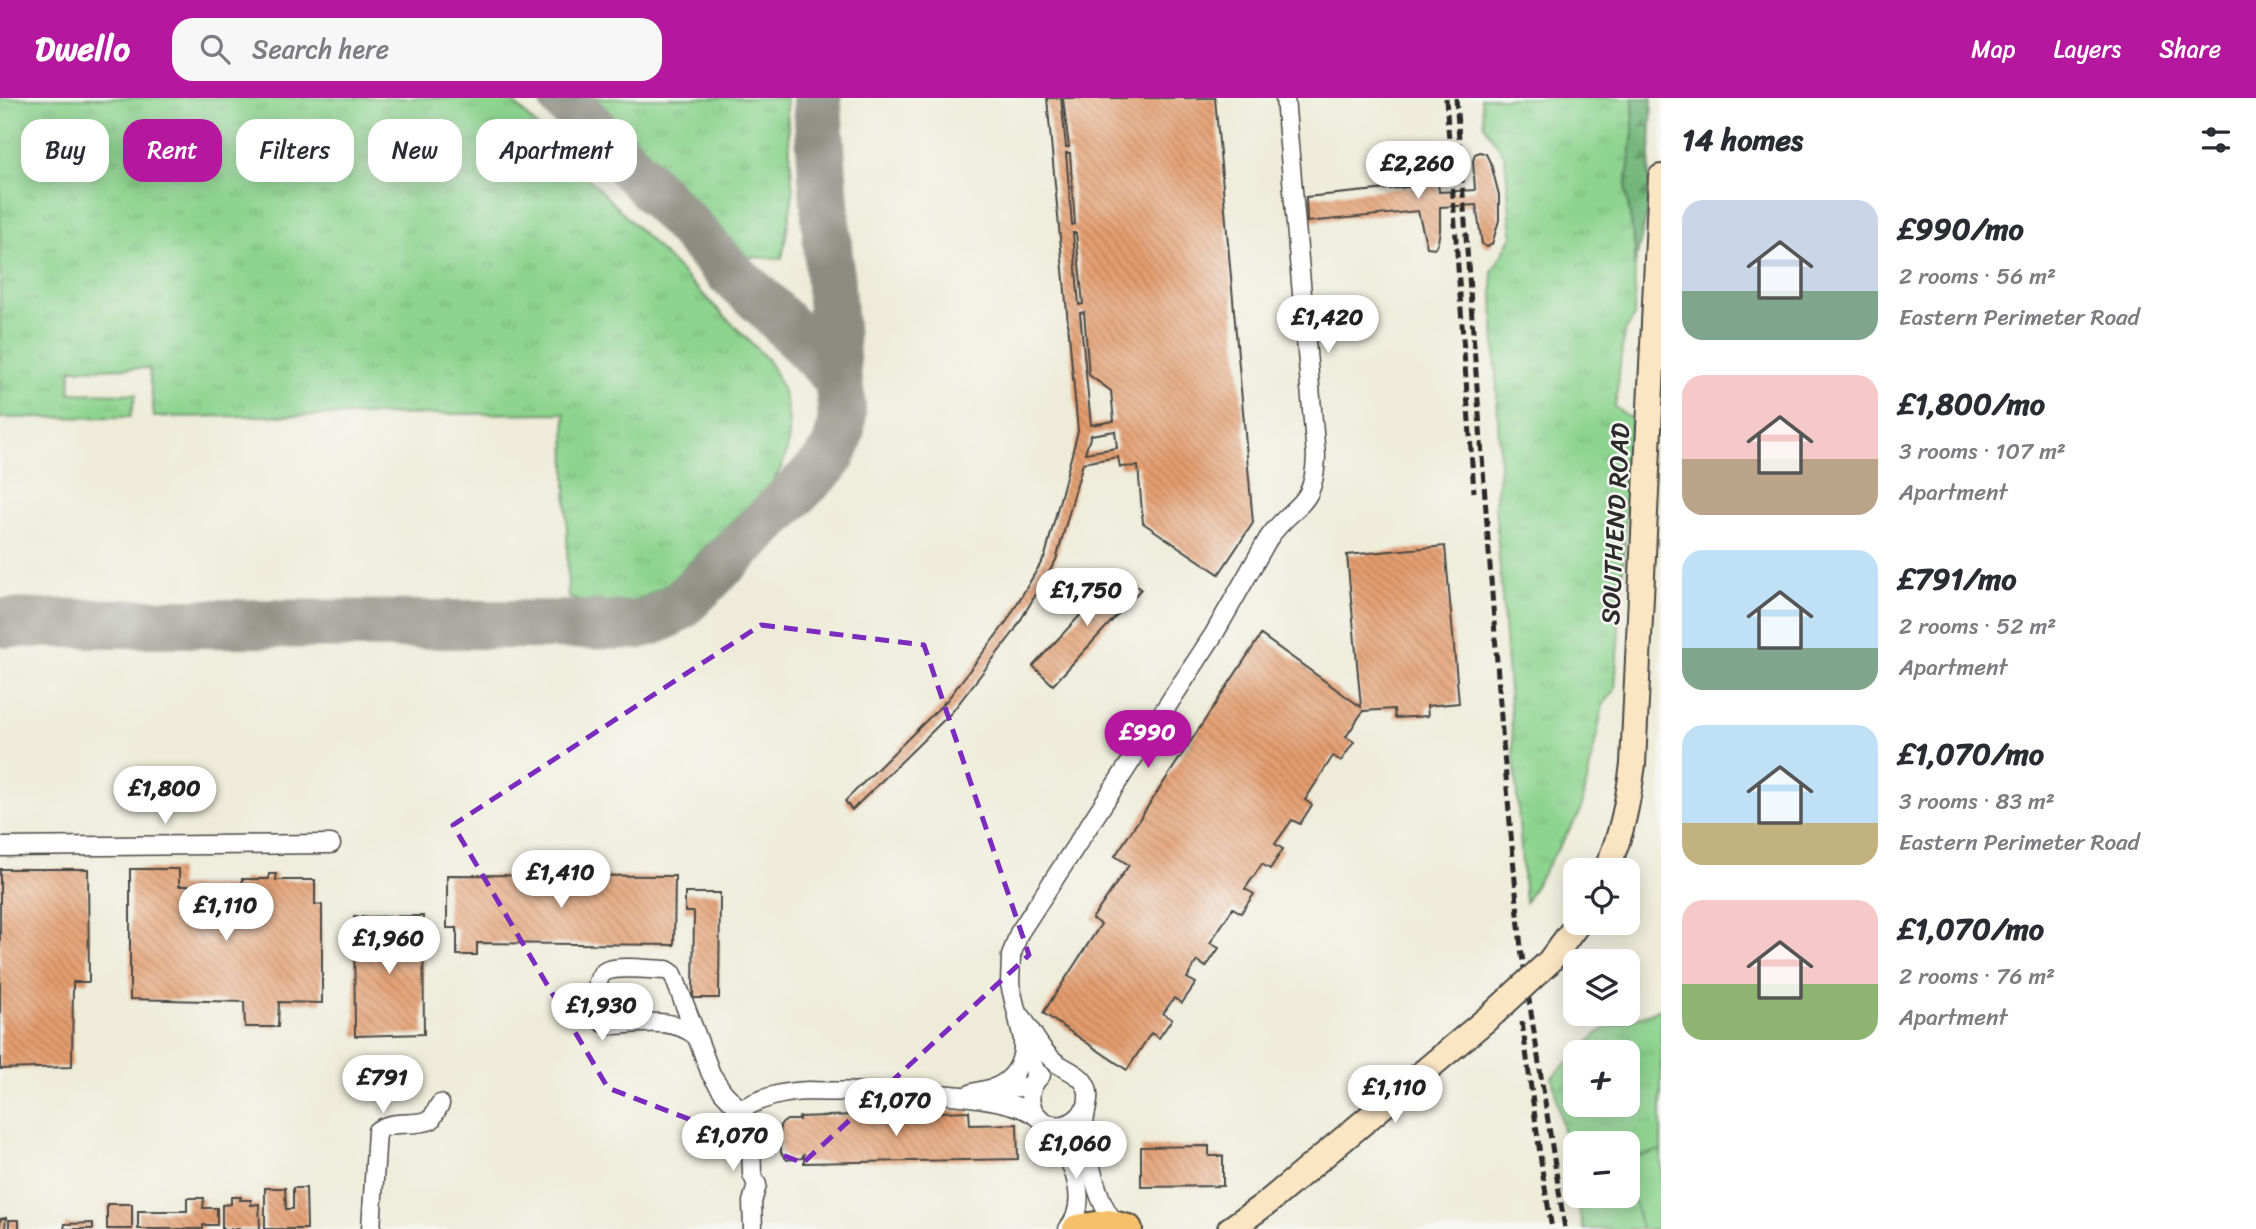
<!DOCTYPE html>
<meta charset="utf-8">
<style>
body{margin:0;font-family:Sriracha,sans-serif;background:#f7f7f7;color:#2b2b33;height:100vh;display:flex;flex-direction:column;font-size:26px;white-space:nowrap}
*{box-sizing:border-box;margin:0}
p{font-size:23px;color:#7c7c81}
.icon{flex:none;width:38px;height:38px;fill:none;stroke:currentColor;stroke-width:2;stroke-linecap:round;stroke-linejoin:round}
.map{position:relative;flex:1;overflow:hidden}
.drawer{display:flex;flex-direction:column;background:#fff;width:595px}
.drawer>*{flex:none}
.hud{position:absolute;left:21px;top:21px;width:665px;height:63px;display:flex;gap:14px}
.fabs{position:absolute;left:1563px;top:760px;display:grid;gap:14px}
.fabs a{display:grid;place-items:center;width:77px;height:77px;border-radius:14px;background:#fff;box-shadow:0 4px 18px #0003;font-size:35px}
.price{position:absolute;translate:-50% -60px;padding:0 16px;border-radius:24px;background:#fff;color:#222;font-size:23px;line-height:46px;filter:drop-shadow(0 2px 4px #0008)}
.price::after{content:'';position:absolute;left:50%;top:42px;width:21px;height:16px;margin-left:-10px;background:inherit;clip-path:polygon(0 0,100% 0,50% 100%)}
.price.current{background:#b5179e;color:#fff}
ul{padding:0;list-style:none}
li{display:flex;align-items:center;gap:21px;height:175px;padding:0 21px}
li span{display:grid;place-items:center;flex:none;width:196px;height:140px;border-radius:21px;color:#555}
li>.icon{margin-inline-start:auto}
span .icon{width:84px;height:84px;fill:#fffc;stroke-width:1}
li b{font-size:30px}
h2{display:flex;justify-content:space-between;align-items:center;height:84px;padding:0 21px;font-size:30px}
.chip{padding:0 24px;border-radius:21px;background:#fff;box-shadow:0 4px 18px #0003;font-size:24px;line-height:63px}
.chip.current{background:#b5179e;color:#fff}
header{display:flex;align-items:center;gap:42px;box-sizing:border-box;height:98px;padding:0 35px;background:#b5179e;color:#fff}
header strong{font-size:33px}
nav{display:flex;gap:38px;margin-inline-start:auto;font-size:24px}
.search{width:490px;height:63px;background:#f7f7f7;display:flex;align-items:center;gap:18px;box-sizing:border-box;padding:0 24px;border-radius:21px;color:#7c7c81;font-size:26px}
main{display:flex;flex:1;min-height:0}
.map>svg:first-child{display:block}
</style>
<header>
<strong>Dwello</strong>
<div class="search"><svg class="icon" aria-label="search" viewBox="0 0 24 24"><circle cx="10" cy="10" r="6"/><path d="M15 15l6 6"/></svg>Search here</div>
<nav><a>Map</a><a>Layers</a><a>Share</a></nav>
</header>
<main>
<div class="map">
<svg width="1661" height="1131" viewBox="0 0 1661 1131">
<defs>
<pattern id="grass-tufts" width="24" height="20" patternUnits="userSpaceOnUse" patternTransform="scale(1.75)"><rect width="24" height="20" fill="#8dd48f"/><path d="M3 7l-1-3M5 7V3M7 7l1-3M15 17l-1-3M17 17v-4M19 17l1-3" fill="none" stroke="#7ab67c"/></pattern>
<pattern id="forest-firs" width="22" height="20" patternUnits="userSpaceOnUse" patternTransform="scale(1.75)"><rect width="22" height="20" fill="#72b67a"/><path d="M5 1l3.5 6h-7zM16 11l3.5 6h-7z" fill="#5e9464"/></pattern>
<pattern id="building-back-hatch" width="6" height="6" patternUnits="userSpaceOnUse" patternTransform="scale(1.75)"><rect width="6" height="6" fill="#e49d6e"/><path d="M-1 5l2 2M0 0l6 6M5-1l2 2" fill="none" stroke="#b9805b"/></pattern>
</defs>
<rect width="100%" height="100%" fill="#f6f6f2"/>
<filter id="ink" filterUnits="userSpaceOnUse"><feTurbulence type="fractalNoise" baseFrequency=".0143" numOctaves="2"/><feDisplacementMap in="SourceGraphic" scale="14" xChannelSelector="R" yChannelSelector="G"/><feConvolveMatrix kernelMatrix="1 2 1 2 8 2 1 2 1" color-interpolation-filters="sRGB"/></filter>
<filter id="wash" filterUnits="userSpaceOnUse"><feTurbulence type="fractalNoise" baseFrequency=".00686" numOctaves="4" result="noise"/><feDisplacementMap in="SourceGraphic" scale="28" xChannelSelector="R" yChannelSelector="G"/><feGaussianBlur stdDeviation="1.57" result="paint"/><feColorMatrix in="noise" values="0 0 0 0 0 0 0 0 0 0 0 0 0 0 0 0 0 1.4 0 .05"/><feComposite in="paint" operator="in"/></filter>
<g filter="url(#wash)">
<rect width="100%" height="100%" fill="#eeecd9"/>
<g fill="url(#grass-tufts)" stroke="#5c805d" stroke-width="2">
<path d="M 0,0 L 509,0 L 767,261 C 791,297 800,351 770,387 C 758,400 744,412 731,424 C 711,444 690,464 670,484 C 634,508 608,516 568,499 L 565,315 L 154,319 L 149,270 L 71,271 L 70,295 L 136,296 L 130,319 L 0,320 Z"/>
<path d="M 581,0 L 786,0 L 793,96 L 782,161 L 735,158 Z"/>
<path d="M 1481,0 L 1633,0 L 1633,35 L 1626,91 L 1635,152 L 1634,220 L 1624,234 L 1615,309 L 1632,321 L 1615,592 L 1603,607 L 1581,713 L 1525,804 L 1495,407 L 1500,369 L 1492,174 L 1512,138 L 1505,59 L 1484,27 Z"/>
<path d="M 1661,911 L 1661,1131 L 1583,1131 L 1576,1097 L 1628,1097 L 1628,1045 L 1575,1045 L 1575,1090 L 1552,979 L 1575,957 L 1575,1006 L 1628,1006 L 1628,954 L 1578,954 L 1602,932 Z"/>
</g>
<path fill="url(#forest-firs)" stroke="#4e7052" stroke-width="2" d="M 1633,0 L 1652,0 L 1648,112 L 1634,170 L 1635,151 L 1626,91 L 1633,35 Z"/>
<path fill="#8dd48f" stroke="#5c805d" stroke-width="2" d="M 1661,1052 L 1661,1131 L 1641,1131 L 1628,1076 L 1628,1061 Z"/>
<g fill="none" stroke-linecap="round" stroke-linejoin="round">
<g stroke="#8c8c82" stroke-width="49">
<path d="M 563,0 L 685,125 L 730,175 L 767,208 L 837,279"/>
<path d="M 0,525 L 636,527 C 653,524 666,518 680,508 L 824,367 C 846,342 844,309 837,279 L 817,0"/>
</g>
</g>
<g id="blocks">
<g fill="url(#building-back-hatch)" fill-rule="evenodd">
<path d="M 1047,0 L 1061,0 L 1066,49 L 1069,49 L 1063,0 L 1215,0 L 1253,425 L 1219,476 L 1143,425 L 1138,368 L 1120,369 L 1118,359 L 1083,365 L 1056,462 L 1013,535 L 952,614 L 852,712 L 845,703 L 947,602 L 1007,523 L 1045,458 L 1078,333 ZM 1066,55 L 1070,55 L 1075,126 L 1072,127 ZM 1073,135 L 1076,135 L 1083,206 L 1079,207 ZM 1084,214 L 1089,277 L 1111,293 L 1114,323 L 1091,327 L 1080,215 ZM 1115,333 L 1117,350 L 1085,355 L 1091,337 Z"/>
<path d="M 1480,54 L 1486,56 L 1491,66 L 1499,97 L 1499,122 L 1492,146 L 1487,149 L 1482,146 L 1476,107 L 1440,109 L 1440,132 L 1438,144 L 1435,150 L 1427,149 L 1418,113 L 1307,124 L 1306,99 L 1418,88 L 1417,67 L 1419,60 L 1425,56 L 1431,59 L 1436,64 L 1439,94 L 1475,92 L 1473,63 L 1475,56 Z"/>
<path d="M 1445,448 L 1459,605 L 1427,608 L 1428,618 L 1395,620 L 1394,611 L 1363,613 L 1346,639 L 1354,644 L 1341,663 L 1333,658 L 1305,702 L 1312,707 L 1300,726 L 1292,722 L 1275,746 L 1283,751 L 1270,771 L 1262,766 L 1245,791 L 1254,796 L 1241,815 L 1233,810 L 1210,845 L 1219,850 L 1206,869 L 1197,863 L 1192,871 L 1187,880 L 1196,885 L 1182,905 L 1174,900 L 1163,916 L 1172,921 L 1159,940 L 1151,935 L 1127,972 L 1043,915 L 1101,826 L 1092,821 L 1129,767 L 1115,758 L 1261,537 L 1361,609 L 1347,457 Z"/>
<path d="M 1120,474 L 1141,491 L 1053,587 L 1033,568 Z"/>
<path d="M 0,771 L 88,771 L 89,884 L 73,884 L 72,969 L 0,971 Z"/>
<path d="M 130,771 L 179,771 L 179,788 L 242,788 L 242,781 L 269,781 L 269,776 L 276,776 L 276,782 L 315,782 L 315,806 L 322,807 L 322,905 L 279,904 L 278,929 L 245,929 L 244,904 L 130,901 Z"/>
<path d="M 447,777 L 675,778 L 674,847 L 477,845 L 477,857 L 457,857 L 457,830 L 447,830 Z"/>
<path d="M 685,795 L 720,795 L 719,900 L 693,900 L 694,814 L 685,814 Z"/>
<path d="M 423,818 L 424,936 L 355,938 L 354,819 Z"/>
<path d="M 969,1013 L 970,1027 L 1017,1026 L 1018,1061 L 804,1065 L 804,1055 L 802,1060 L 787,1062 L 781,1055 L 780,1027 L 787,1022 L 799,1022 L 799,1019 Z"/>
<path d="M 1209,1048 L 1209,1058 L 1223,1058 L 1223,1088 L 1141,1089 L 1141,1049 Z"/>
<path d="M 265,1090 L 285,1090 L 286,1111 L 293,1111 L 293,1090 L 306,1090 L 307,1131 L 265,1131 Z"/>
<path d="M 231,1099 L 241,1099 L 240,1102 L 251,1102 L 251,1107 L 259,1106 L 260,1131 L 222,1131 L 222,1107 L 231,1106 Z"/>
<path d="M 187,1100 L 204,1100 L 203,1110 L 217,1110 L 217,1127 L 203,1127 L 203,1131 L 138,1131 L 138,1113 L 187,1113 Z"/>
<rect x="107" y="1106" width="25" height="25"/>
<path d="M 6,1120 L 5,1131 L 0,1131 L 0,1121 Z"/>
<rect x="9" y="1122" width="10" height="9"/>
<path d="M 93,1125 L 93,1131 L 64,1131 L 65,1126 Z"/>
</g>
</g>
</g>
<g filter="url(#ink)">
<use href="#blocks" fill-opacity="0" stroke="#484845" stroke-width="2"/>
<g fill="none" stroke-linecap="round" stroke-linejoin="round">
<defs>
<g id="street">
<path d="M 0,749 L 331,746"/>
<path d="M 1022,919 C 1032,935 1043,956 1058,966 C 1069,973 1082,977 1087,990 C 1091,1002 1084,1015 1084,1028 C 1086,1052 1098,1116 1120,1127"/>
<path d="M 697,939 C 675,918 639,926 611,927 L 602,924 C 597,916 597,907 597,897 C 597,889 597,877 606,873 C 619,867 653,872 667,872 L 673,876 L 711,976 L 723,994 L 740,1012 L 751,1041 L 752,1076 L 757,1087 L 752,1104 L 753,1131"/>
<path d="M 1041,977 C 1008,1009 1059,1052 1086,1010"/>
<path d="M 1034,985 L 1035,972 L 1023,941 L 1010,886 L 1011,858 L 1019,835 L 1214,536 L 1268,441 C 1293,404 1314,413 1316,358 L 1285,0"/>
<path d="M 994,990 C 1014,982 1024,965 1023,943"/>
<path d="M 972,995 L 994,990 L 1026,989 L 1034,985"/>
<path d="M 740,1012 C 763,999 782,994 808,993 C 860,995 998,989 1037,1018"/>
<path d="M 1042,1023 C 1066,1046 1094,1100 1068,1131"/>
<path d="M 371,1131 L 377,1033 C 393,1021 413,1029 431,1022 L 440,1006"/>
</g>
<g id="secondary">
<path d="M 1606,772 C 1622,738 1628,703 1633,666 L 1661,79"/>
<path d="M 1549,864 L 1579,824"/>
<path d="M 1230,1131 L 1267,1105 L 1494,915"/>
</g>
<path id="primary" d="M 1077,1131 L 1109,1126 L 1128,1131"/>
</defs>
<use href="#street" stroke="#484845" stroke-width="21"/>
<use href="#secondary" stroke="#484845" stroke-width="28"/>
<use href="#primary" stroke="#484845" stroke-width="32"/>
<use href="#street" stroke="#fff" stroke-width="18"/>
<use href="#secondary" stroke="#fbe6c4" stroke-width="24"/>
<use href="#primary" stroke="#f6c06b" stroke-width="28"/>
<g stroke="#2b2b2b" stroke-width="5" stroke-dasharray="10 5" stroke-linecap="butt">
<path d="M 1446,0 L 1474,394"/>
<path d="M 1456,0 L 1502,633 L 1521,851 L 1565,1131"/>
<path d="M 1522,924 L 1543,1078 L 1552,1131"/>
</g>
<defs>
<path id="secondary-bridge" d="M 1494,915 L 1549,864"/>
</defs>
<use href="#secondary-bridge" stroke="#484845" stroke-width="28" stroke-linecap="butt"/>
<use href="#secondary-bridge" stroke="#fbe6c4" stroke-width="24"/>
</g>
</g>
<path fill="none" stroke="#7b2cbf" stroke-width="5" stroke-dasharray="14 9" stroke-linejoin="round" d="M 761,527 L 924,547 L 1029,857 L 803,1065 L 608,990 L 453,727 Z"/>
<g text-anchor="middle" stroke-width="5" stroke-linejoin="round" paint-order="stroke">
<g font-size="26" fill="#2b2b2b" stroke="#f6f6f2">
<text transform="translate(1615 426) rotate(-87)" y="9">SOUTHEND ROAD</text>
</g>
</g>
</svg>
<div class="fabs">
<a><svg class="icon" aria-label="locate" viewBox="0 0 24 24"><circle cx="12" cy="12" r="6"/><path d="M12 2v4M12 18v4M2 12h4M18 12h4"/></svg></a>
<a><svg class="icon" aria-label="layers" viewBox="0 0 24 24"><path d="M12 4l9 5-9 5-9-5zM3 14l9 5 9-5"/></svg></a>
<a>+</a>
<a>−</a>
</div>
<b class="price" style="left:1418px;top:103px">£2,260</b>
<b class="price" style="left:1328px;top:257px">£1,420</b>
<b class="price" style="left:1087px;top:530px">£1,750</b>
<b class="price current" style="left:1148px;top:672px">£990</b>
<b class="price" style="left:165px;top:728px">£1,800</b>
<b class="price" style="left:561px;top:812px">£1,410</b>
<b class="price" style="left:226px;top:845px">£1,110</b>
<b class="price" style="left:389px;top:878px">£1,960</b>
<b class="price" style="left:602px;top:945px">£1,930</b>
<b class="price" style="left:383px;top:1017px">£791</b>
<b class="price" style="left:1395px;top:1027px">£1,110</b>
<b class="price" style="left:896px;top:1040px">£1,070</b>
<b class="price" style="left:733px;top:1075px">£1,070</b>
<b class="price" style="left:1076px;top:1083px">£1,060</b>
<div class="hud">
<a class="chip">Buy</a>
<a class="chip current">Rent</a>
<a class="chip">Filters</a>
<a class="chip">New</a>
<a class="chip">Apartment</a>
</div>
</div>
<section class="drawer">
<h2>14 homes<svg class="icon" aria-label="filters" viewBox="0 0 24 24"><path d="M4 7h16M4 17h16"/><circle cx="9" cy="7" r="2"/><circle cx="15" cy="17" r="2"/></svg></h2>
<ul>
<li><span style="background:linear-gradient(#c9d6e8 65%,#7fa58c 0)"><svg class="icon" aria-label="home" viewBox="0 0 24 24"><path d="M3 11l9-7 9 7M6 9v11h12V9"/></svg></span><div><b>£990/mo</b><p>2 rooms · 56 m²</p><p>Eastern Perimeter Road</p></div></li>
<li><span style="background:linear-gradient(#f6c9c9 60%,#b9a48a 0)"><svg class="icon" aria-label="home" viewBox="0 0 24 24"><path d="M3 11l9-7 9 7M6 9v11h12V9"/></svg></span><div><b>£1,800/mo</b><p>3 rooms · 107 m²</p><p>Apartment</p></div></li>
<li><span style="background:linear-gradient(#bfe0f5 70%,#7fa58c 0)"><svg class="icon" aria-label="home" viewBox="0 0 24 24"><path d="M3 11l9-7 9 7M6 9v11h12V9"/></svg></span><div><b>£791/mo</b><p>2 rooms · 52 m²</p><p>Apartment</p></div></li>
<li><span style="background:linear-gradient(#bfe0f5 70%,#c2b280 0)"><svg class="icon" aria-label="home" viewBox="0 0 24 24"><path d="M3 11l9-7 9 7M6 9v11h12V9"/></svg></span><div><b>£1,070/mo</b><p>3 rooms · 83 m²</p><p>Eastern Perimeter Road</p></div></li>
<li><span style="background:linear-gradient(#f6c9c9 60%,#8fb573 0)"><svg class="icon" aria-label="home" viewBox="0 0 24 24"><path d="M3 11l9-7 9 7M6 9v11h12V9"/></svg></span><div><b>£1,070/mo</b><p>2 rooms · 76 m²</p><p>Apartment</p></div></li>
</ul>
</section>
</main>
